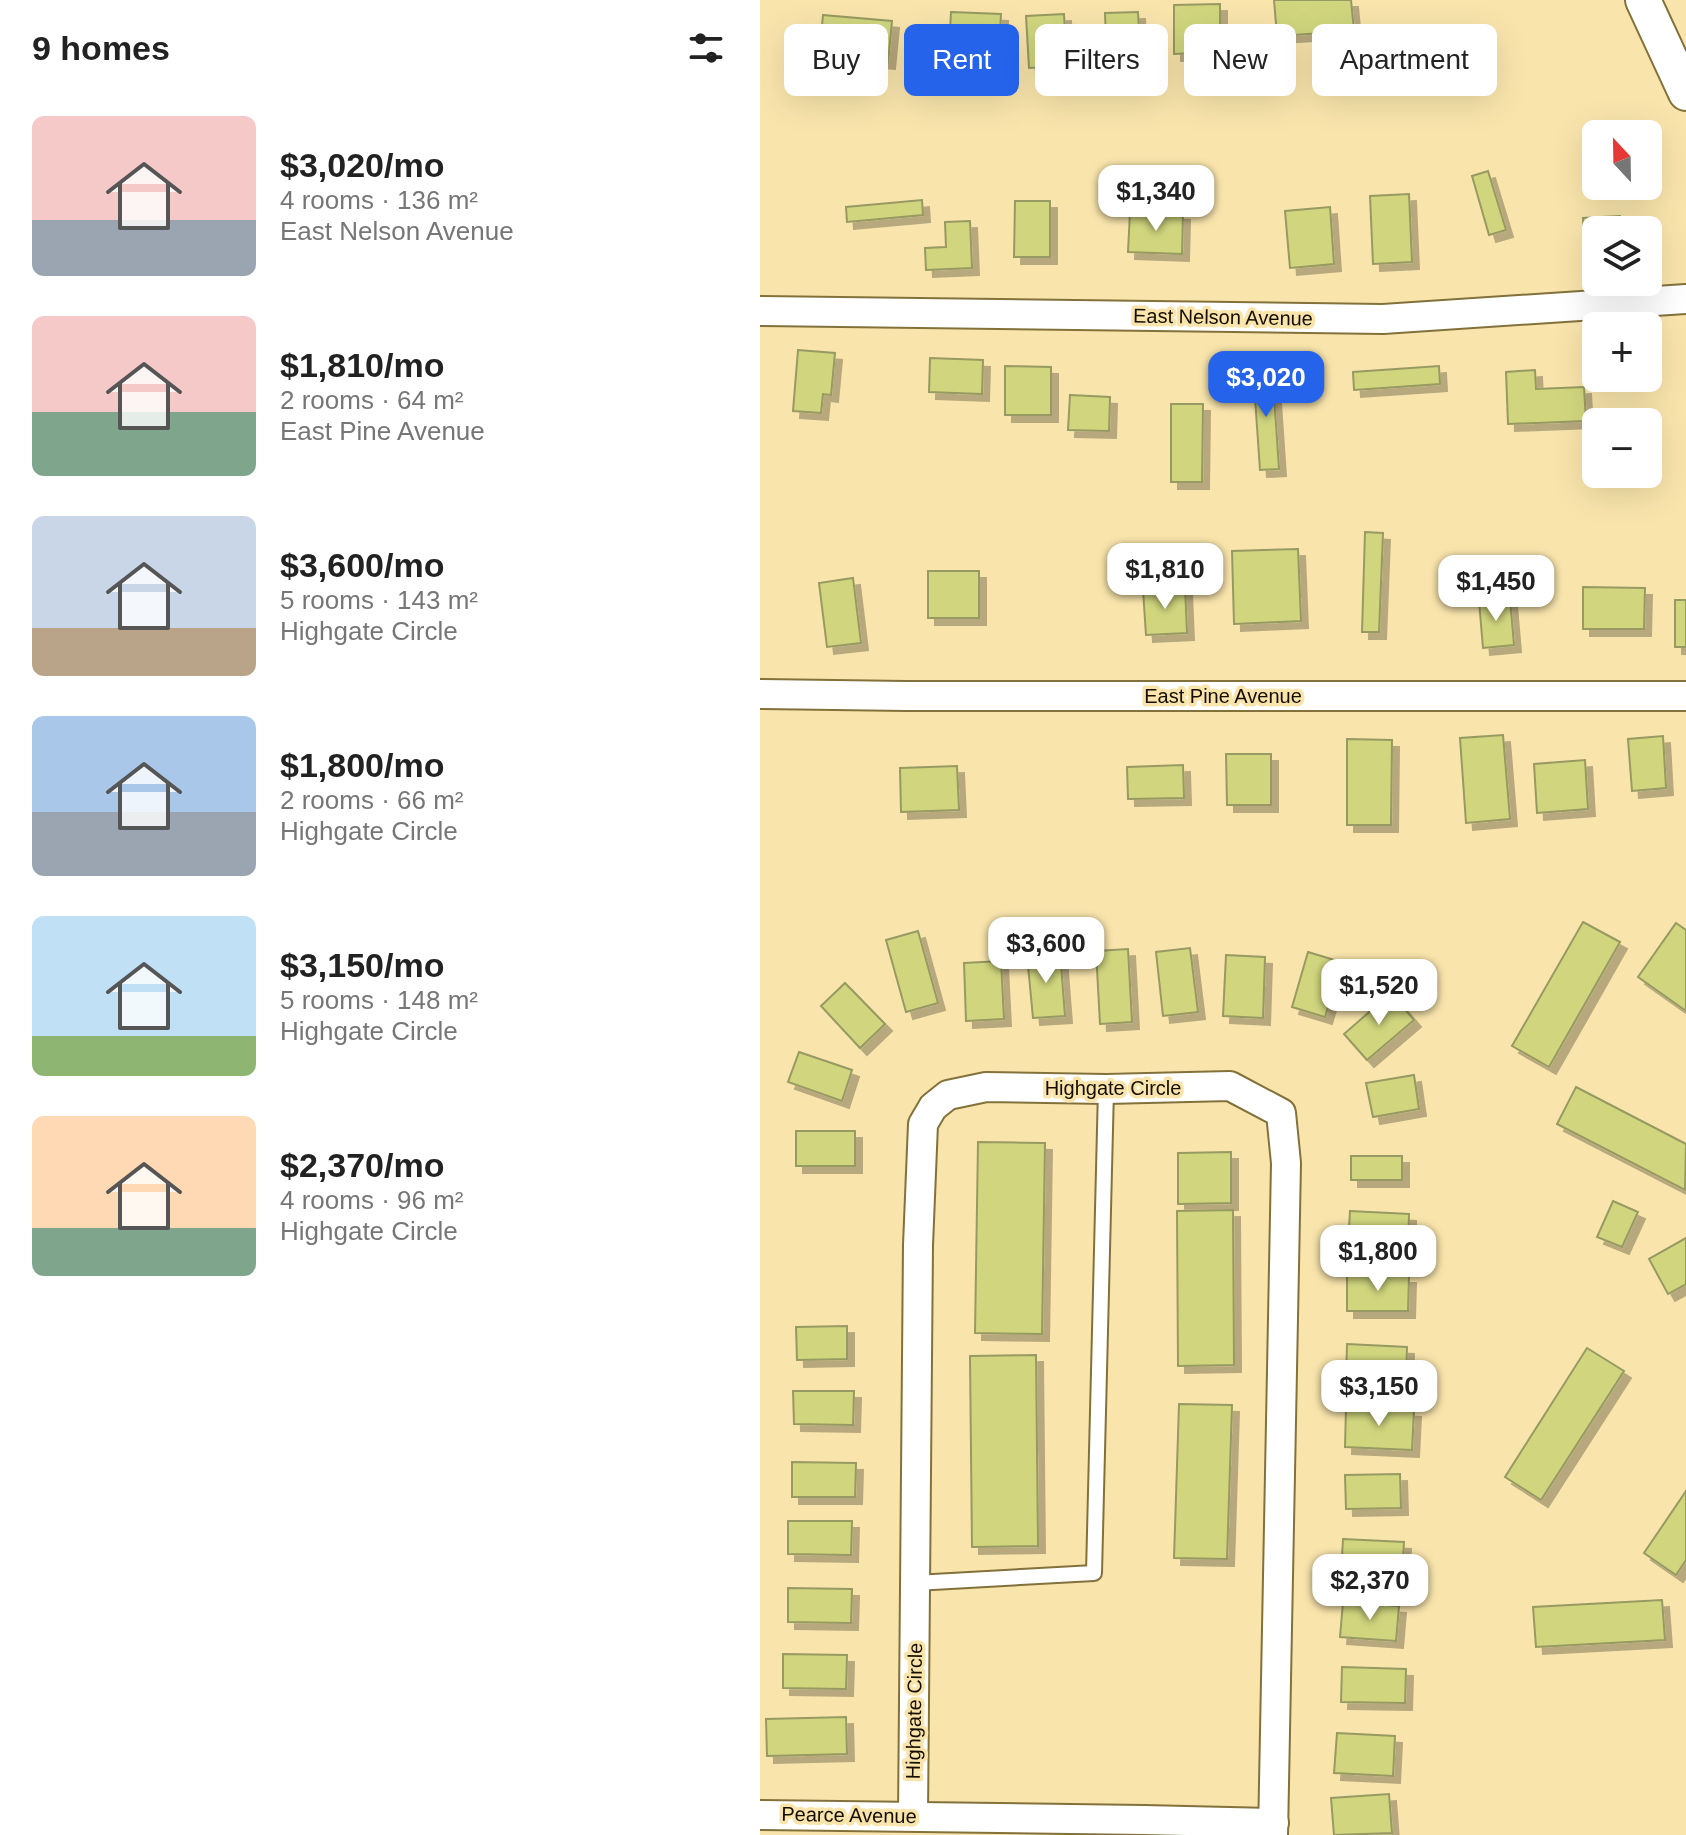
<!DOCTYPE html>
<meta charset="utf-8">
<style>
body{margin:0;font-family:Helvetica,sans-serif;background:#f2f2f2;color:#222;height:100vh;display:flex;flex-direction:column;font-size:30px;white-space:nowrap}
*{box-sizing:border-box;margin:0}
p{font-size:26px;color:#767676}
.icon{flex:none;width:44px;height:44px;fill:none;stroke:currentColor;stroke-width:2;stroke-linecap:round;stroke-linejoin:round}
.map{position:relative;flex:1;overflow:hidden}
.side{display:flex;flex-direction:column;background:#fff;width:760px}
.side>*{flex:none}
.top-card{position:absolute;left:24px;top:24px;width:760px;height:72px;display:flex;gap:16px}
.needle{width:52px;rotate:338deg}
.controls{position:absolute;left:822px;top:120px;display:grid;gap:16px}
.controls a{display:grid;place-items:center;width:80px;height:80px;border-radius:12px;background:#fff;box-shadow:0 8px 32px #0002;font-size:40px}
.price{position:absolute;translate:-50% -68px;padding:0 18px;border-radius:16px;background:#fff;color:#222;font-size:26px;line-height:52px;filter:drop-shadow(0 2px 4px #0008)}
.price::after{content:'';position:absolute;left:50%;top:48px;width:24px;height:18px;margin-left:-12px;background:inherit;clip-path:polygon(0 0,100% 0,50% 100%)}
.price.active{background:#2563eb;color:#fff}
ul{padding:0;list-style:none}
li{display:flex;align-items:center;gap:24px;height:200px;padding:0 32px}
li span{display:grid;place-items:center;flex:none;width:224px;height:160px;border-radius:12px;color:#555}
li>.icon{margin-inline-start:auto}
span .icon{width:96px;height:96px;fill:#fffc;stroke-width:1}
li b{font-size:34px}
h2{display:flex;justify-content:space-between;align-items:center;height:96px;padding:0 32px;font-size:34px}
.pill{padding:0 28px;border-radius:12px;background:#fff;box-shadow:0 8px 32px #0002;font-size:28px;line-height:72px}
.pill.active{background:#2563eb;color:#fff}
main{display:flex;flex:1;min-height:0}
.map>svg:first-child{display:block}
</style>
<main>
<section class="side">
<h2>9 homes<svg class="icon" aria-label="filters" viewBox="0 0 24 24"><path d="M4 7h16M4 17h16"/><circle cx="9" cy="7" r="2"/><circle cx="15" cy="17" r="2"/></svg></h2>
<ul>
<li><span style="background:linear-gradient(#f6c9c9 65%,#9aa5b1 0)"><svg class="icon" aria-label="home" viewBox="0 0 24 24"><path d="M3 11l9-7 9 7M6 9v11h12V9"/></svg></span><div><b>$3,020/mo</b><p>4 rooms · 136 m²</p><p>East Nelson Avenue</p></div></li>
<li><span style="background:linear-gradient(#f6c9c9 60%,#7fa58c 0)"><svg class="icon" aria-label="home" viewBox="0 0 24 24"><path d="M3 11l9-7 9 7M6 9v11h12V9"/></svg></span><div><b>$1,810/mo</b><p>2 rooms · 64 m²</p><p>East Pine Avenue</p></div></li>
<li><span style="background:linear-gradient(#c9d6e8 70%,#b9a48a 0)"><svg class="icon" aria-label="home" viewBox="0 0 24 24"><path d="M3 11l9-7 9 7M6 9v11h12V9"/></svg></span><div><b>$3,600/mo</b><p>5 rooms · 143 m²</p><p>Highgate Circle</p></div></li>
<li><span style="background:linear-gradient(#a9c7e8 60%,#9aa5b1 0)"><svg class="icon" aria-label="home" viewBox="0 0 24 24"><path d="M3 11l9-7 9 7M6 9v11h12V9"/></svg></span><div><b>$1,800/mo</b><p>2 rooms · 66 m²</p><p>Highgate Circle</p></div></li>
<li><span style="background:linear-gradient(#bfe0f5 75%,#8fb573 0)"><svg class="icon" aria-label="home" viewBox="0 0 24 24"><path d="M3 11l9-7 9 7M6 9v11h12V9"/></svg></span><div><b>$3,150/mo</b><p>5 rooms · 148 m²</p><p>Highgate Circle</p></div></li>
<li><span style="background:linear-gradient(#ffd9b3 70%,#7fa58c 0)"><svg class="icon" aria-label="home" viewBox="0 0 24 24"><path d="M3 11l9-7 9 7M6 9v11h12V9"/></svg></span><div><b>$2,370/mo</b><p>4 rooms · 96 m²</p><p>Highgate Circle</p></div></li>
</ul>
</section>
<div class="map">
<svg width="926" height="1835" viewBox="0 0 926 1835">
<defs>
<filter id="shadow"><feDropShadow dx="7" dy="7" stdDeviation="0" flood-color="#0004"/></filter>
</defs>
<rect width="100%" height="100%" fill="#f9e5ac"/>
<g fill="#d1d67e" stroke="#979a62" stroke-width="2" filter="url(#shadow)">
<path d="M 514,0 L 591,0 L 594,31 L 517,36 Z"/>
<path d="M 460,4 L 460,59 L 436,59 L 436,53 L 414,54 L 414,5 Z"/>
<path d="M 191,12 L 241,14 L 239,53 L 189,51 Z"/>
<path d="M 378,12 L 381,67 L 347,69 L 345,13 Z"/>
<path d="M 304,14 L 307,66 L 269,68 L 266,16 Z"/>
<path d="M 63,15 L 132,21 L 128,62 L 59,57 Z"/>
<path d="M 728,171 L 746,230 L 729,235 L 712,176 Z"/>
<path d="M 649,194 L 652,262 L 613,264 L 610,196 Z"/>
<path d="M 162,200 L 163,215 L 87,222 L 86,207 Z"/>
<path d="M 255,201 L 290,201 L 290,257 L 254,257 Z"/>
<path d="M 570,207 L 574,264 L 530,268 L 525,211 Z"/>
<path d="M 370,212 L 423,213 L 422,254 L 368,252 Z"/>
<path d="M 860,216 L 861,230 L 836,230 L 836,277 L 826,278 L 823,218 Z"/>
<path d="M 210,221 L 212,268 L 166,270 L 165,248 L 186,247 L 185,222 Z"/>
<path d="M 38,350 L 75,353 L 71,395 L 63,394 L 61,413 L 33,411 Z"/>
<path d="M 170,358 L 223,360 L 222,394 L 169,392 Z"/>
<path d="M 245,366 L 291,367 L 291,415 L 245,415 Z"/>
<path d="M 679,366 L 680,384 L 594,390 L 593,372 Z"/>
<path d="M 512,367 L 519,469 L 500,470 L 493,369 Z"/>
<path d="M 775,370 L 776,389 L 824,387 L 826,421 L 748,424 L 746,372 Z"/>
<path d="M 310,395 L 350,397 L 349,431 L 308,430 Z"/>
<path d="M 411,404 L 443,404 L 442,482 L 411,482 Z"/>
<path d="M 605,532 L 623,533 L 619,632 L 602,632 Z"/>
<path d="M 538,549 L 541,621 L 474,624 L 472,551 Z"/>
<rect x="168" y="571" width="51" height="47"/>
<path d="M 93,578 L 101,643 L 67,647 L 59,583 Z"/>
<path d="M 425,587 L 427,633 L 386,635 L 383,590 Z"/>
<path d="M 823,587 L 885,588 L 884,629 L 823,629 Z"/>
<path d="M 750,599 L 754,645 L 723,648 L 719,601 Z"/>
<rect x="915" y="600" width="11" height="47"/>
<path d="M 743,735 L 750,819 L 706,823 L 700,738 Z"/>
<path d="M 903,736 L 906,788 L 872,791 L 868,739 Z"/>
<path d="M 587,739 L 632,740 L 631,825 L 587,825 Z"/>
<path d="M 466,754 L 511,754 L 511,805 L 467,805 Z"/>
<path d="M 825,760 L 828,809 L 777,813 L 774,764 Z"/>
<path d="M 423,765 L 424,798 L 368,799 L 367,767 Z"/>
<path d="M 197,766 L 199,810 L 141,812 L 140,768 Z"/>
<path d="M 823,922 L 860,942 L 789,1067 L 752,1046 Z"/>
<path d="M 916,923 L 926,930 L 926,1011 L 878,977 Z"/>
<path d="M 158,931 L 178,1003 L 146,1012 L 126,940 Z"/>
<path d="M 430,948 L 438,1012 L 403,1016 L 396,952 Z"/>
<path d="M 368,949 L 372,1022 L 340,1024 L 336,951 Z"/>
<path d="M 300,952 L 305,1016 L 273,1018 L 267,955 Z"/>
<path d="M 548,952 L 581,962 L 565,1017 L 532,1007 Z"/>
<path d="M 466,955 L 505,957 L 503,1018 L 463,1016 Z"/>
<path d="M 241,961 L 244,1019 L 206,1021 L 204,963 Z"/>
<path d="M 85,983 L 125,1024 L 100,1048 L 61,1006 Z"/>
<path d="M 631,993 L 654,1020 L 607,1060 L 584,1034 Z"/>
<path d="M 39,1052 L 92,1070 L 82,1101 L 28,1082 Z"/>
<path d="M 654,1075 L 659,1109 L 613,1117 L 606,1083 Z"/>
<path d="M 816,1087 L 926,1144 L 925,1190 L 797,1124 Z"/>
<rect x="36" y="1131" width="59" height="35"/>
<path d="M 218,1142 L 285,1143 L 282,1334 L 215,1333 Z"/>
<path d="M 471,1152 L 471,1203 L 418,1204 L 418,1153 Z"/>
<rect x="591" y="1156" width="51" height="24"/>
<path d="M 853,1201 L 878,1212 L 862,1247 L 837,1237 Z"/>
<path d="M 473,1210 L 474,1365 L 418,1366 L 417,1211 Z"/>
<path d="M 590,1211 L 649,1214 L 648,1248 L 588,1246 Z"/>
<path d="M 926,1238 L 926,1284 L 908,1294 L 889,1259 Z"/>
<path d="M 587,1276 L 649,1276 L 648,1311 L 587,1311 Z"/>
<path d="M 87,1326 L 87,1359 L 37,1360 L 36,1327 Z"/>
<path d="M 587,1344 L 647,1347 L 646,1380 L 586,1379 Z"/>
<path d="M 827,1348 L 864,1371 L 781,1500 L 745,1477 Z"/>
<path d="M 276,1355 L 278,1546 L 212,1547 L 210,1356 Z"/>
<path d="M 33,1391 L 94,1391 L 93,1425 L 34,1424 Z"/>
<path d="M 419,1404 L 472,1405 L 467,1559 L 414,1558 Z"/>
<path d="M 586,1407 L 654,1410 L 652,1450 L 585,1447 Z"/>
<path d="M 32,1462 L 96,1463 L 95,1497 L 32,1497 Z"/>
<path d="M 640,1474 L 641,1508 L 586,1509 L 585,1475 Z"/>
<path d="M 926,1491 L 926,1560 L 916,1575 L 884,1553 Z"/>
<path d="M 28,1521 L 92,1521 L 91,1555 L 28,1554 Z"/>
<path d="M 583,1539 L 644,1542 L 642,1578 L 581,1575 Z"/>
<path d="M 28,1588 L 92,1589 L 91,1623 L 28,1622 Z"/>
<path d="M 902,1600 L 905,1640 L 776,1647 L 773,1607 Z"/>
<path d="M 583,1602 L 639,1606 L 636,1641 L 580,1637 Z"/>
<path d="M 23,1654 L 87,1655 L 86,1689 L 23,1688 Z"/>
<path d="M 582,1667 L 646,1669 L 645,1703 L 581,1702 Z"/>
<path d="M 86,1717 L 87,1754 L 7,1756 L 6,1719 Z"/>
<path d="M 577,1733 L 635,1736 L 633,1776 L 574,1773 Z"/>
<path d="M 629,1794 L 632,1833 L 574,1835 L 571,1798 Z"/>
</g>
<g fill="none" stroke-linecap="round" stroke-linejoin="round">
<defs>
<path id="service" d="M 155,1583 L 334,1573 L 346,1089"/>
<g id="minor">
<path d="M 0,311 L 623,319 L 926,299"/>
<path d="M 0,694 L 146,696 L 926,696"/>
<path d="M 0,1815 L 384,1820 L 514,1823"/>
<path d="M 153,1816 L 158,1245 L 163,1124 L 173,1107 L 188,1095 L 226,1087 L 346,1089 L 470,1086 L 521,1113 L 526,1163 L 513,1835"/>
</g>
<path id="tertiary" d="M 883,0 L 926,93"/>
</defs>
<use href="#service" stroke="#83713b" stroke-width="18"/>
<use href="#minor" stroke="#83713b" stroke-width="32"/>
<use href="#tertiary" stroke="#83713b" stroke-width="38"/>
<use href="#service" stroke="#fff" stroke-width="14"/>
<use href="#minor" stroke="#fff" stroke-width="28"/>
<use href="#tertiary" stroke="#fff" stroke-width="34"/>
</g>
<g text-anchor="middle" stroke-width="7" stroke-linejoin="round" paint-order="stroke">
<g font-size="20" fill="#150e00" stroke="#f9e5ac">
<text transform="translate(463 317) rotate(1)" y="7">East Nelson Avenue</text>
<text x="463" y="703">East Pine Avenue</text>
<text x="353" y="1095">Highgate Circle</text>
<text transform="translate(154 1711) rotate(-89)" y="7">Highgate Circle</text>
<text transform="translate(89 1815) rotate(1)" y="7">Pearce Avenue</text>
</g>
</g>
</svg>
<div class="controls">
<a><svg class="needle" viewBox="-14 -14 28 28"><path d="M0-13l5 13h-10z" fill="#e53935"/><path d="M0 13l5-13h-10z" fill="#767676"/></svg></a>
<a><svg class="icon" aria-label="layers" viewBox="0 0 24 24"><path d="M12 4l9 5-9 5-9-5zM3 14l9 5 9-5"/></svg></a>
<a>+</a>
<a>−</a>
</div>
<b class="price" style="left:396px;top:233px">$1,340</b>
<b class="price active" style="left:506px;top:419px">$3,020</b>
<b class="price" style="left:405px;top:611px">$1,810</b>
<b class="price" style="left:736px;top:623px">$1,450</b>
<b class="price" style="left:286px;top:985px">$3,600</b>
<b class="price" style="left:619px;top:1027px">$1,520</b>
<b class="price" style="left:618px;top:1293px">$1,800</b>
<b class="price" style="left:619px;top:1428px">$3,150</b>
<b class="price" style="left:610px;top:1622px">$2,370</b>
<div class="top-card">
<a class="pill">Buy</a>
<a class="pill active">Rent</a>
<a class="pill">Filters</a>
<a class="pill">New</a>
<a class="pill">Apartment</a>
</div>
</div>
</main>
